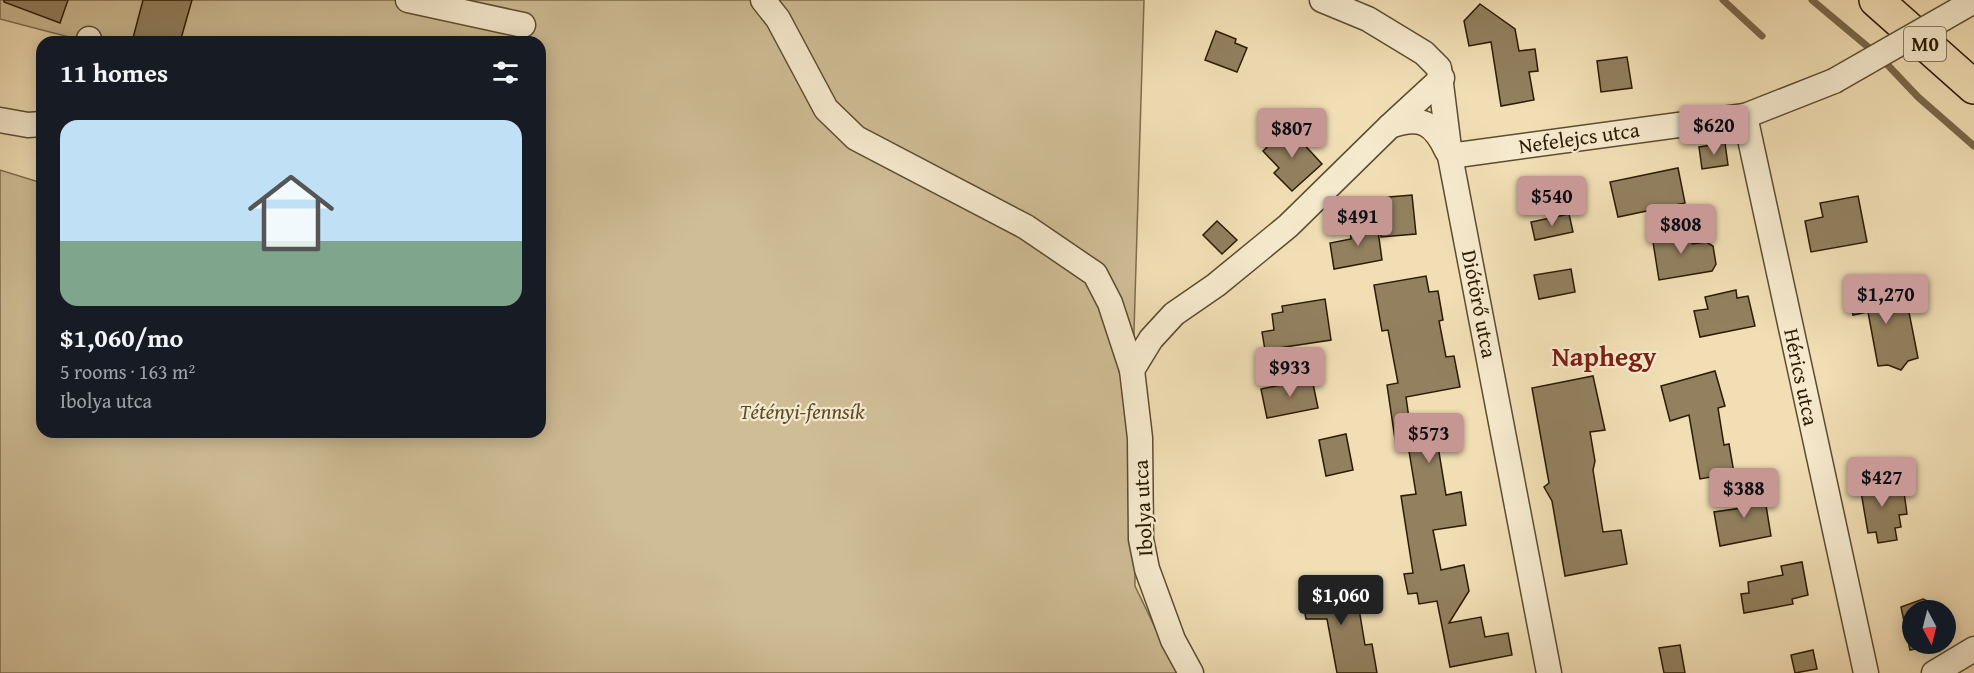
<!DOCTYPE html>
<meta charset="utf-8">
<style>
body{margin:0;font-family:"Gentium Book Plus",serif;background:#242831;color:#f1f3f6;height:100vh;display:flex;flex-direction:column;font-size:22px;white-space:nowrap}
*{box-sizing:border-box;margin:0}
p{font-size:20px;color:#9ea1a6}
.icon{flex:none;width:33px;height:33px;fill:none;stroke:currentColor;stroke-width:2;stroke-linecap:round;stroke-linejoin:round}
.map{position:relative;flex:1;overflow:hidden}
.details{position:absolute;left:36px;top:36px;width:510px;height:402px;display:flex;flex-direction:column;background:#171b24;border-radius:18px;box-shadow:0 3px 15px #0003}
.details>*{flex:none}
.needle{width:39px;rotate:173deg}
.buttons{position:absolute;left:1902px;top:600px;display:grid;gap:12px}
.buttons a{display:grid;place-items:center;width:54px;height:54px;border-radius:50%;background:#171b24;box-shadow:0 3px 15px #0003;font-size:30px}
.price{position:absolute;translate:-50% -51px;padding:0 14px;border-radius:6px;background:#c59692;color:#111;font-size:20px;line-height:39px;filter:drop-shadow(0 2px 3px #0008)}
.price::after{content:'';position:absolute;left:50%;top:36px;width:18px;height:14px;margin-left:-9px;background:inherit;clip-path:polygon(0 0,100% 0,50% 100%)}
.price.active{background:#222;color:#fff}
ul{padding:0;list-style:none}
li{display:grid;align-content:center;gap:12px;height:318px;padding:0 24px}
li span{display:grid;place-items:center;height:186px;border-radius:18px;color:#555}
li>.icon{margin-inline-start:auto}
span .icon{width:108px;height:108px;fill:#fffc;stroke-width:1}
li b{font-size:26px}
h2{display:flex;justify-content:space-between;align-items:center;height:72px;padding:0 24px;font-size:26px}
.map>svg:first-child{display:block}
</style>
<div class="map">
<svg width="1974" height="673" viewBox="0 0 1974 673">
<rect width="100%" height="100%" fill="#f1deb4"/>
<filter id="stains"><feTurbulence type="fractalNoise" baseFrequency=".00333" numOctaves="4"/><feColorMatrix values="0 0 0 0 .2 0 0 0 0 .09 0 0 0 0 .02 0 0 0 .5 -.17"/></filter>
<radialGradient id="worn" r=".72"><stop offset=".6" stop-color="#630" stop-opacity="0"/><stop offset="1" stop-color="#630" stop-opacity=".3"/></radialGradient>
<path fill="#cfbd96" stroke="#7d6c4c" stroke-width="1.5" d="M 0,0 L 1144,0 L 1134,331 L 1135,586 L 1177,673 L 0,673 L 0,170 L 42,183 L 42,432 L 540,432 L 540,42 L 88,42 L 0,19 Z"/>
<g fill="none" stroke-linecap="round" stroke-linejoin="round">
<g stroke="#7a6849" stroke-width="7">
<path d="M 1723,0 L 1762,36"/>
<path d="M 1812,0 L 1874,52"/>
<path d="M 1882,59 L 1918,97 L 1974,146"/>
</g>
</g>
<g fill="#92805f" stroke="#2b1b03" stroke-width="1.5">
<path d="M 4,0 L 68,0 L 60,23 L 4,2 Z"/>
<path d="M 143,0 L 192,0 L 180,42 L 147,42 L 133,38 Z"/>
<path d="M 1480,4 L 1515,29 L 1519,51 L 1535,49 L 1538,71 L 1529,72 L 1534,100 L 1501,106 L 1491,42 L 1469,46 L 1464,21 Z"/>
<path d="M 1216,31 L 1236,39 L 1235,43 L 1247,48 L 1237,72 L 1205,60 Z"/>
<path d="M 1627,57 L 1632,88 L 1601,92 L 1597,61 Z"/>
<path d="M 1288,127 L 1322,164 L 1292,191 L 1274,173 L 1279,168 L 1263,151 Z"/>
<path d="M 1725,143 L 1728,165 L 1702,169 L 1699,147 Z"/>
<path d="M 1678,168 L 1685,203 L 1618,217 L 1610,182 Z"/>
<path d="M 1412,195 L 1416,234 L 1381,237 L 1377,198 Z"/>
<path d="M 1858,196 L 1867,242 L 1811,252 L 1805,221 L 1823,217 L 1820,203 Z"/>
<path d="M 1569,214 L 1573,232 L 1535,240 L 1531,222 Z"/>
<path d="M 1217,221 L 1237,240 L 1222,254 L 1203,235 Z"/>
<path d="M 1377,223 L 1382,260 L 1334,269 L 1330,243 L 1351,239 L 1350,225 Z"/>
<path d="M 1664,224 L 1693,244 L 1706,242 L 1713,246 L 1716,264 L 1712,271 L 1659,280 L 1653,242 Z"/>
<path d="M 1571,269 L 1575,292 L 1539,299 L 1534,275 Z"/>
<path d="M 1426,276 L 1429,292 L 1438,291 L 1443,320 L 1439,321 L 1446,357 L 1454,356 L 1460,387 L 1406,397 L 1411,433 L 1435,428 L 1446,495 L 1461,492 L 1466,525 L 1433,530 L 1441,570 L 1464,565 L 1469,591 L 1449,623 L 1481,617 L 1485,637 L 1508,633 L 1512,655 L 1450,667 L 1437,601 L 1419,604 L 1417,593 L 1408,594 L 1404,574 L 1413,573 L 1401,496 L 1416,494 L 1408,445 L 1396,446 L 1387,385 L 1398,383 L 1388,330 L 1382,331 L 1374,285 Z"/>
<path d="M 1871,280 L 1875,303 L 1906,297 L 1918,358 L 1908,361 L 1901,370 L 1888,365 L 1878,366 L 1868,312 L 1853,315 L 1848,284 Z"/>
<path d="M 1736,290 L 1737,298 L 1748,296 L 1755,326 L 1700,337 L 1694,311 L 1708,309 L 1705,297 Z"/>
<path d="M 1325,299 L 1331,340 L 1265,350 L 1262,332 L 1274,330 L 1272,314 L 1283,312 L 1282,306 Z"/>
<path d="M 1715,371 L 1725,406 L 1718,408 L 1724,445 L 1729,444 L 1734,473 L 1700,479 L 1689,415 L 1670,421 L 1661,386 Z"/>
<path d="M 1593,376 L 1605,430 L 1590,432 L 1595,461 L 1593,470 L 1603,532 L 1621,530 L 1627,564 L 1565,576 L 1552,501 L 1544,487 L 1549,483 L 1532,388 Z"/>
<path d="M 1312,379 L 1318,408 L 1267,418 L 1261,389 Z"/>
<path d="M 1346,434 L 1353,470 L 1326,476 L 1319,440 Z"/>
<path d="M 1887,475 L 1891,494 L 1904,492 L 1907,514 L 1899,515 L 1901,527 L 1895,528 L 1897,540 L 1878,543 L 1876,532 L 1868,533 L 1859,480 Z"/>
<path d="M 1763,487 L 1771,536 L 1720,546 L 1714,512 L 1741,508 L 1738,491 Z"/>
<path d="M 1802,562 L 1808,595 L 1792,599 L 1793,604 L 1744,613 L 1741,594 L 1749,593 L 1748,582 L 1783,575 L 1781,566 Z"/>
<path d="M 1327,583 L 1328,590 L 1355,585 L 1365,645 L 1372,644 L 1377,673 L 1337,673 L 1327,619 L 1306,619 L 1300,588 Z"/>
<path d="M 1923,599 L 1932,603 L 1934,610 L 1912,610 L 1912,644 L 1940,644 L 1910,650 L 1901,607 Z"/>
<path d="M 1680,645 L 1685,673 L 1664,673 L 1659,648 Z"/>
<path d="M 1813,650 L 1817,669 L 1795,673 L 1791,655 Z"/>
</g>
<g fill="none" stroke-linecap="round" stroke-linejoin="round">
<defs>
<g id="minor">
<path d="M 408,0 L 523,25"/>
<path d="M 763,0 L 778,19 L 826,109 L 856,138 L 1026,227 L 1095,274 L 1110,303 L 1132,370 L 1140,438 L 1141,539 L 1147,569 L 1173,640 L 1191,673"/>
<path d="M 1322,0 L 1368,19 L 1424,53 L 1439,68 L 1450,156 L 1549,673"/>
<path d="M 88,42 L 89,39"/>
<path d="M 1745,116 L 1866,673"/>
<path d="M 0,120 L 28,125 L 42,124"/>
<path d="M 1390,126 L 1442,78"/>
<path d="M 1450,156 L 1745,116 L 1834,81"/>
<path d="M 1132,370 L 1151,339 L 1174,314 L 1216,285 L 1288,226 L 1390,126 C 1421,115 1434,123 1447,151"/>
<path d="M 1934,673 L 1974,649"/>
</g>
<path id="highway" d="M 1876,0 L 1974,87"/>
</defs>
<use href="#minor" stroke="#5c4c2f" stroke-width="27"/>
<use href="#highway" stroke="#2b1b03" stroke-width="36"/>
<use href="#minor" stroke="#f6eace" stroke-width="24"/>
<use href="#highway" stroke="#f1deb4" stroke-width="33"/>
<defs>
<path id="minor-bridge" d="M 1834,81 L 1974,1"/>
</defs>
<use href="#minor-bridge" stroke="#5c4c2f" stroke-width="27" stroke-linecap="butt"/>
<use href="#minor-bridge" stroke="#f6eace" stroke-width="24"/>
</g>
<g text-anchor="middle" stroke-width="4.5" stroke-linejoin="round" paint-order="stroke">
<rect fill="#f6eace" stroke="#685940" stroke-width="1.5" x="1904" y="27" width="42" height="34" rx="4.5"/>
<g font-size="20" font-weight="bold" fill="#2b1b03">
<text x="1925" y="51">M0</text>
</g>
<g font-size="21" fill="#2b1b03" stroke="#f6eace">
<text transform="translate(1579 138) rotate(-8)" y="7">Nefelejcs utca</text>
<text transform="translate(1479 304) rotate(79)" y="7">Diótörő utca</text>
<text transform="translate(1801 377) rotate(78)" y="7">Hérics utca</text>
<text transform="translate(1143 508) rotate(-93)" y="7">Ibolya utca</text>
</g>
<g font-size="21" font-style="italic" fill="#5c4c2f" stroke="#f6eace">
<text x="802" y="419">Tétényi-fennsík</text>
</g>
<g font-size="27" font-weight="bold" fill="#7a1f14" stroke="#f6eace">
<text x="1604" y="366">Naphegy</text>
</g>
</g>
<rect width="100%" height="100%" filter="url(#stains)"/>
<rect width="100%" height="100%" fill="url(#worn)"/>
</svg>
<div class="buttons">
<a><svg class="needle" viewBox="-14 -14 28 28"><path d="M0-13l5 13h-10z" fill="#e53935"/><path d="M0 13l5-13h-10z" fill="#9ea1a6"/></svg></a>
</div>
<b class="price" style="left:1714px;top:156px">$620</b>
<b class="price" style="left:1292px;top:159px">$807</b>
<b class="price" style="left:1552px;top:227px">$540</b>
<b class="price" style="left:1358px;top:247px">$491</b>
<b class="price" style="left:1681px;top:255px">$808</b>
<b class="price" style="left:1886px;top:325px">$1,270</b>
<b class="price" style="left:1290px;top:398px">$933</b>
<b class="price" style="left:1429px;top:464px">$573</b>
<b class="price" style="left:1882px;top:508px">$427</b>
<b class="price" style="left:1744px;top:519px">$388</b>
<b class="price active" style="left:1341px;top:626px">$1,060</b>
<section class="details">
<h2>11 homes<svg class="icon" aria-label="filters" viewBox="0 0 24 24"><path d="M4 7h16M4 17h16"/><circle cx="9" cy="7" r="2"/><circle cx="15" cy="17" r="2"/></svg></h2>
<ul>
<li><span style="background:linear-gradient(#bfe0f5 65%,#7fa58c 0)"><svg class="icon" aria-label="home" viewBox="0 0 24 24"><path d="M3 11l9-7 9 7M6 9v11h12V9"/></svg></span><div><b>$1,060/mo</b><p>5 rooms · 163 m²</p><p>Ibolya utca</p></div></li>
</ul>
</section>
</div>
